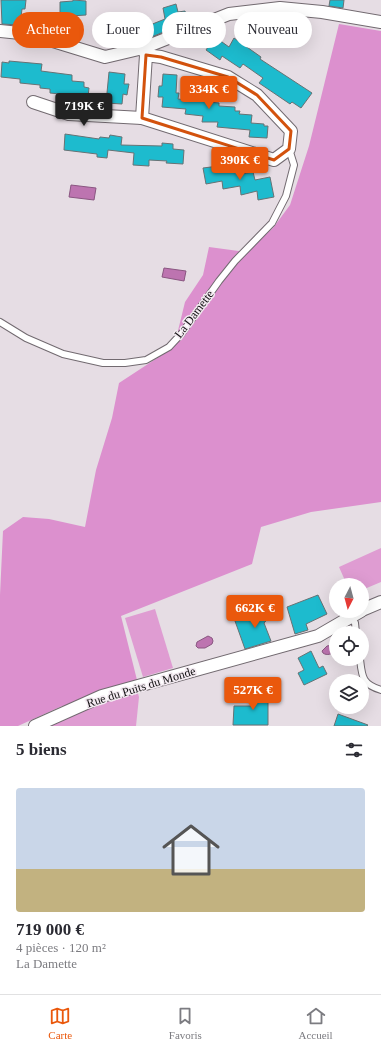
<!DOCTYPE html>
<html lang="fr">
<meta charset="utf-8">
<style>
body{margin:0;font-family:"Times New Roman",serif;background:#f2f2f3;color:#2b2b33;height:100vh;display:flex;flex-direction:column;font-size:15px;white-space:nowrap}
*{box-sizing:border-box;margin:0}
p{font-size:13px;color:#7c7c81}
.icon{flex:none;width:22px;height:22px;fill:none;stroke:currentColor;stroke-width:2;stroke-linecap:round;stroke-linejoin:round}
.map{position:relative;height:726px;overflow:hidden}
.sheet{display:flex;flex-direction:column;background:#fff;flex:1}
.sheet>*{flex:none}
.top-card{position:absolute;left:12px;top:12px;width:357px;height:36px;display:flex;gap:8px}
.needle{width:26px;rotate:186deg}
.fabs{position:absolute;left:329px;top:578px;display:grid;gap:8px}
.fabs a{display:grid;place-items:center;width:40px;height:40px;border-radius:50%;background:#fff;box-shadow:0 4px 16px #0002;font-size:20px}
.price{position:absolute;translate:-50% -34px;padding:0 9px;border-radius:4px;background:#ea580c;color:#fff;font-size:13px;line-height:26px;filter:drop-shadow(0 1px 2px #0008)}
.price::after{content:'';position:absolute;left:50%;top:24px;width:12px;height:9px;margin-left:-6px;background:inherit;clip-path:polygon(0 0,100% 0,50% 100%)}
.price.active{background:#222;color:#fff}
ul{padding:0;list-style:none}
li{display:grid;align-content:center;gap:8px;height:212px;padding:0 16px}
li span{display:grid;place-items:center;height:124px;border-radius:4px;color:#555}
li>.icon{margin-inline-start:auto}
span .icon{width:72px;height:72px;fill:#fffc;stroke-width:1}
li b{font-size:17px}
h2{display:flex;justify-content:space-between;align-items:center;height:48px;padding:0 16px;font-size:17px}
.tag{padding:0 14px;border-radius:18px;background:#fff;box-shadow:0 4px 16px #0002;font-size:14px;line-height:36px}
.tag.active{background:#ea580c;color:#fff}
.dock{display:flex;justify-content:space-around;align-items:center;height:56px;border-top:1px solid #e1e1e2;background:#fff;font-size:11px;color:#7c7c81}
.dock a{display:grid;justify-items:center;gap:2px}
.dock .active{color:#ea580c}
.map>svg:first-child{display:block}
</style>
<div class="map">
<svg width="381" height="726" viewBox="0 0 381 726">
<rect width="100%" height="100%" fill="#e6dde4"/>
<g fill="#df9cd2">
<path d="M 381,548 L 381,582 L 362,590 L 362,585 L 347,585 L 339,567 Z"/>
<path d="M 155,609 L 173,668 L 143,677 L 125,618 Z"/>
<path d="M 137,690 L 139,697 L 136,726 L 45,726 L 102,699 Z"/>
</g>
<path fill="#dc90ce" d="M 339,24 L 381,31 L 381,502 L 311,512 L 261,527 L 252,564 L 121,616 L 137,680 L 98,691 L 73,705 L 62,706 L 18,726 L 0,726 L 0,595 L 3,531 L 23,517 L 49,519 L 85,527 L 96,470 L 112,418 L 119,383 L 174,347 L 185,302 L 203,275 L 209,247 L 246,252 L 273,228 L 290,205 L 309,146 Z"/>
<g fill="#bd74b0" stroke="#8a5681">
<path d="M 71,185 L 96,188 L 94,200 L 69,197 Z"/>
<path d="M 164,268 L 186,271 L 184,281 L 162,277 Z"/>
<path d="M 208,636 L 212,638 L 213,641 L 212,644 L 205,648 L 198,648 L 196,646 L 197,642 Z"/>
<path d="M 333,645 L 336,646 L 335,651 C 332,654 327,656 323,653 L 322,651 L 327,646 Z"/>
</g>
<g fill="#1dbbce" stroke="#677274">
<path d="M 1,0 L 26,0 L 25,9 L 22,9 L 20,25 L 2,24 Z"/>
<path d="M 73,0 L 86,1 L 86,15 L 70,16 L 70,27 L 60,27 L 60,2 L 73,1 Z"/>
<path d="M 330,0 L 344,0 L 343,8 L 329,6 Z"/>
<path d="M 176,4 L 178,12 L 185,11 L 188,22 L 149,38 L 135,35 L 135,41 L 122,45 L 122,32 L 120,31 L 145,27 L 165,19 L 163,8 Z"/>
<path d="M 125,15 L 127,29 L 117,31 L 115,16 Z"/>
<path d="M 215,37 L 229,47 L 234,38 L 261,57 L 260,59 L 312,93 L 301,108 L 292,102 L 290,104 L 259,83 L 263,78 L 243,64 L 240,68 L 222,56 L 220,60 L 206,50 Z"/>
<path d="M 9,61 L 42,64 L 41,71 L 72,75 L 72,81 L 84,82 L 84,87 L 89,88 L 88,97 L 50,93 L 50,89 L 40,88 L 40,85 L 20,83 L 20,79 L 1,77 L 2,62 L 9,63 Z"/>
<path d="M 109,72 L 125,74 L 124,84 L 129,84 L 128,89 L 127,95 L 123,94 L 122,104 L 106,103 Z"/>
<path d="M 163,74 L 177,75 L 176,93 L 179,93 L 178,99 L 219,103 L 219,106 L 235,107 L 235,111 L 240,111 L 239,114 L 252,115 L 251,123 L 264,124 L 264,126 L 268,126 L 267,138 L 249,137 L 250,130 L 217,127 L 218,122 L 202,122 L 203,116 L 185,114 L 186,109 L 162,107 L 163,97 L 158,97 L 159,86 L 162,86 Z"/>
<path d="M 65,134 L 99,139 L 100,137 L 109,138 L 110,135 L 122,137 L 121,145 L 162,146 L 162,143 L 173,144 L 173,149 L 184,150 L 183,164 L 166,163 L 167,161 L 149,160 L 149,166 L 133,165 L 134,153 L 108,150 L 107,158 L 97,157 L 97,154 L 64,150 Z"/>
<path d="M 219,166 L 220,169 L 236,167 L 237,175 L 253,172 L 255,180 L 270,177 L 274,197 L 258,200 L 257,191 L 241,195 L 240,186 L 223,189 L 222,181 L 206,184 L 203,168 Z"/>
<path d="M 318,595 L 327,614 L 306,624 L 308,630 L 295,634 L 287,607 Z"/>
<path d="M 279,606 L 264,623 L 271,641 L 245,649 L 235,621 Z"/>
<path d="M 311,651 L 319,668 L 323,666 L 327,674 L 304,685 L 298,673 L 304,670 L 298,658 Z"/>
<path d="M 251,687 L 262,687 L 262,701 L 268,701 L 268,725 L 233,725 L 234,706 L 251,706 Z"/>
<path d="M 338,714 L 368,725 L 367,726 L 334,726 Z"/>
</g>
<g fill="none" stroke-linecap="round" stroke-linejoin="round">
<defs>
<g id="lane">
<path d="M 0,322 L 26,338 L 63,354 L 103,363 L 125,363 L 146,360 L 169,347 L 182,333 L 219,281 L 235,261 L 272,223 L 286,196 L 294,165 L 289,149"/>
<path d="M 351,617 L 355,623 L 356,633"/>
<path d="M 360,659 C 362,677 362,684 381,690"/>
</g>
<g id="street">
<path d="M 0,31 L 30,34 L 105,57 L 143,48 L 229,14 L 280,8 L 322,12 L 381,22"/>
<path d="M 143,48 L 146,55 L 142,118 L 274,160 L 289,149 L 291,131 L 257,95 L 228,77 L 161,57 L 146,55"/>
<path d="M 33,102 L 69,114 L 142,118"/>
<path d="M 362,610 L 381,602"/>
<path d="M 35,726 L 102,696 L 318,636 L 361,611"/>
</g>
</defs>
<use href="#lane" stroke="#726a70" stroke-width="8"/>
<use href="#street" stroke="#726a70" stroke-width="14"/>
<use href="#lane" stroke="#fff" stroke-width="6"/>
<use href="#street" stroke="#fff" stroke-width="12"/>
</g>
<path fill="none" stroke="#d3520d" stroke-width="3" stroke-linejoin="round" d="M 146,55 L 161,57 L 228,77 L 257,95 L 291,131 L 289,149 L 274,160 L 142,118 Z"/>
<g text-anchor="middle" stroke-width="3" stroke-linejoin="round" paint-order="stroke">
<g font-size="12" fill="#131113" stroke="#f3eaf1">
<text transform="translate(194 314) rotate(-53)" y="4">La Damette</text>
<text transform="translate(141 687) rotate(-17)" y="4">Rue du Puits du Monde</text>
</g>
</g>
</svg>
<div class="fabs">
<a><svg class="needle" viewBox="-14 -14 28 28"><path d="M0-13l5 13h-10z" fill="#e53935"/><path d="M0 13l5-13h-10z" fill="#7c7c81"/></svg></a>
<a><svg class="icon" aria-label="locate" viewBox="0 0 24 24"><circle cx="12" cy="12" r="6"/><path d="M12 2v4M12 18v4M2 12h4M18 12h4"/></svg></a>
<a><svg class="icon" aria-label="layers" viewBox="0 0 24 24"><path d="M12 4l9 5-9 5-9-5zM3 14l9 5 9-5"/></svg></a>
</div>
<b class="price" style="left:209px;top:110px">334K €</b>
<b class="price active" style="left:84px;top:127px">719K €</b>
<b class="price" style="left:240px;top:181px">390K €</b>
<b class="price" style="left:255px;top:629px">662K €</b>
<b class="price" style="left:253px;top:711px">527K €</b>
<div class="top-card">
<a class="tag active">Acheter</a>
<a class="tag">Louer</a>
<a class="tag">Filtres</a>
<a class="tag">Nouveau</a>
</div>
</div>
<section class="sheet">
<h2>5 biens<svg class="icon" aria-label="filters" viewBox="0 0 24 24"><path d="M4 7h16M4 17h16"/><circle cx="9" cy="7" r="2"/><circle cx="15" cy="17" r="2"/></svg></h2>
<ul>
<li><span style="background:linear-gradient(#c9d6e8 65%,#c2b280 0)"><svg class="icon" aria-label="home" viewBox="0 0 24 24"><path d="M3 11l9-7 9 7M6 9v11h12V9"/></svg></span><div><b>719 000 €</b><p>4 pièces · 120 m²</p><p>La Damette</p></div></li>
</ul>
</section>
<nav class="dock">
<a class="active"><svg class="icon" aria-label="map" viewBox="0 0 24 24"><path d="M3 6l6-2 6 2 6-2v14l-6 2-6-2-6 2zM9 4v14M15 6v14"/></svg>Carte</a>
<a><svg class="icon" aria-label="saved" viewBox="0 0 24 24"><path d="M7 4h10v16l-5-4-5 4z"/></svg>Favoris</a>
<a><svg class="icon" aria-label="home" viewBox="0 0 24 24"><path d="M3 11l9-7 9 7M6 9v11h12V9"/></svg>Accueil</a>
</nav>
